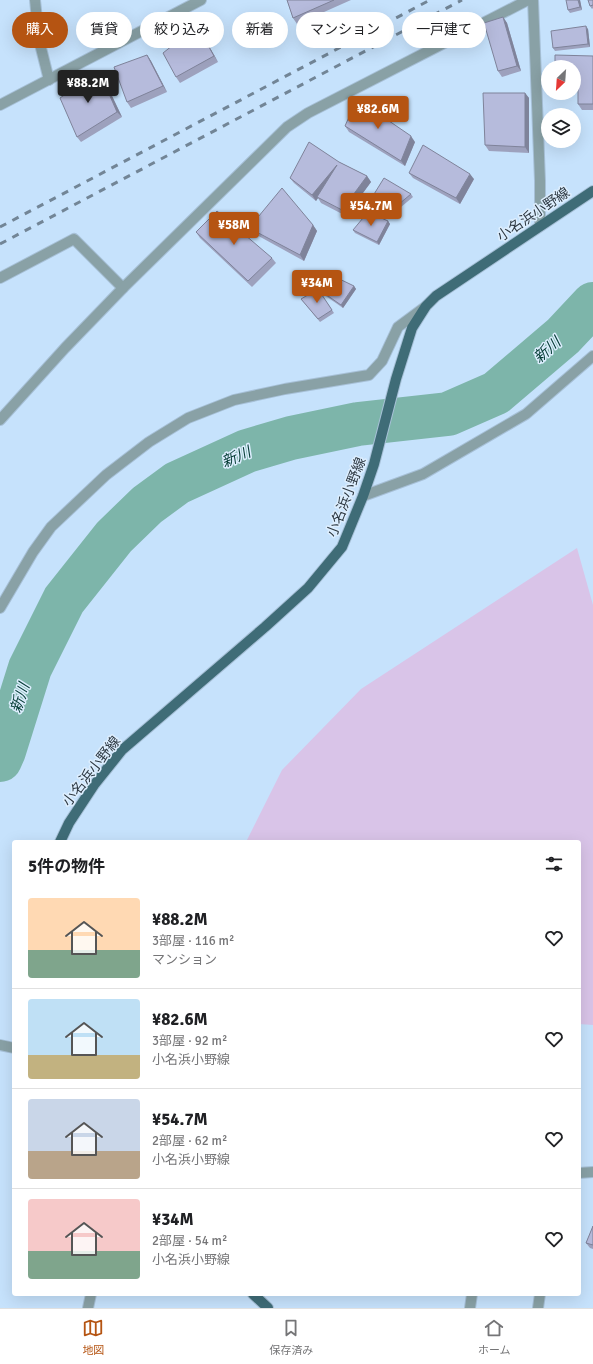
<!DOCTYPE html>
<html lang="ja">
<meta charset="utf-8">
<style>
body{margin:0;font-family:Signika,"Noto Sans JP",sans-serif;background:#f6f6f6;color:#202124;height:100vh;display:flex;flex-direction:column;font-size:15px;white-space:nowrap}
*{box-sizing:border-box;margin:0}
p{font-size:13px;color:#757577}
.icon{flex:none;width:22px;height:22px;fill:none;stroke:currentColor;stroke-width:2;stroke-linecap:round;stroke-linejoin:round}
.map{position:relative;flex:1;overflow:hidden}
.drawer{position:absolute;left:12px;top:840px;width:569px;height:456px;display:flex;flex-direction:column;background:#fff;border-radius:4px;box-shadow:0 4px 16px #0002}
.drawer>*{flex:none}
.guide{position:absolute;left:12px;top:12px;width:569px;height:36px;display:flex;gap:8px}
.needle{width:26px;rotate:205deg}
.buttons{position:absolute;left:541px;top:60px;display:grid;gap:8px}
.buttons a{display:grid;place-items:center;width:40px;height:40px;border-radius:50%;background:#fff;box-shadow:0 4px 16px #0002;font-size:20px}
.price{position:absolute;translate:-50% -34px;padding:0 9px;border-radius:4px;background:#b55412;color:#fff;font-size:13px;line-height:26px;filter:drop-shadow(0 1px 2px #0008)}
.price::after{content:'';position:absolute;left:50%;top:24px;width:12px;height:9px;margin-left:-6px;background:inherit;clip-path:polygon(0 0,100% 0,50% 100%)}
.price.selected{background:#222;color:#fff}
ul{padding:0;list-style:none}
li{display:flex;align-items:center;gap:12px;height:100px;padding:0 16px}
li+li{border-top:1px solid #e0e0e0}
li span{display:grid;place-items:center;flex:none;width:112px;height:80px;border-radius:4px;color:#555}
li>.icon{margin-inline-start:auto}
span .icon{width:48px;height:48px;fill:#fffc;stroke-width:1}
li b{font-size:17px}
h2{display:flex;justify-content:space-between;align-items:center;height:48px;padding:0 16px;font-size:17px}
.tag{padding:0 14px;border-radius:18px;background:#fff;box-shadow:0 4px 16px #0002;font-size:14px;line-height:36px}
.tag.selected{background:#b55412;color:#fff}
.dock{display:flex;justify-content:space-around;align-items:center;height:56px;border-top:1px solid #e0e0e0;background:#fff;font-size:11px;color:#757577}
.dock a{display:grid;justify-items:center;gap:2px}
.dock .selected{color:#b55412}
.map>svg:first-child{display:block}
</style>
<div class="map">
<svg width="593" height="1308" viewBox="0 0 593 1308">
<rect width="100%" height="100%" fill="#c6e2fc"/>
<path fill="#d9c4e8" d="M 577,548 L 593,605 L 593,1025 L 579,1024 L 579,842 L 246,842 L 282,770 L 361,689 Z"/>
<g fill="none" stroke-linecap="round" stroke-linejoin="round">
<path stroke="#7db5aa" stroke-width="44" d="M 0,760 L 4,751 L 30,668 L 64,600 L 114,537 L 147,505 L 177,483 L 247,451 L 291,438 L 358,424 L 448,414 L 496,393 L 563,336 L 593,304"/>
<defs>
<g id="minor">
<path d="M 35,0 L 39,40 L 49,80"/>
<path d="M 533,0 L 540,181 L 540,226"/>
<path d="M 0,105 L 201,0"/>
<path d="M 0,278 L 74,239 L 123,288"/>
<path d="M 0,420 L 65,348 L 123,288 L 287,127 L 308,113 L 528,0"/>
<path d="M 363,496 L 423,474 L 526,414 L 593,356"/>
<path d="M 0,608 L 33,552 L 51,527 L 106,475 L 149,442 L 188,418 L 234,400 L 285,389 L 369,375 L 382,361 L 398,327 L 425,307"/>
<path d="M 0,1045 L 14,1048"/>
<path d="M 579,1173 L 593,1172"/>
<path d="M 88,1308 L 91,1294"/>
<path d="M 470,1308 L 472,1294"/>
<path d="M 538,1308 L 540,1294"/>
</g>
<g id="major">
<path d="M 60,842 L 69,823 L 94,785 L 122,750 L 265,627 L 308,588 L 342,547 L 363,496 L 374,464 L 396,379 L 412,328 L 426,306 L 436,296 L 593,191"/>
<path d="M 253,1294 L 268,1308"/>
</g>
</defs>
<use href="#minor" stroke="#a7c0d7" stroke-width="12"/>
<use href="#major" stroke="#a7c0d7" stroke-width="12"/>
<use href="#minor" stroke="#89a1a6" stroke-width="10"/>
<use href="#major" stroke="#3f6c77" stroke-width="10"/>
<g stroke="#728596" stroke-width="3" stroke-dasharray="7 7" stroke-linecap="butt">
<path d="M 0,227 L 430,0"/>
<path d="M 0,244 L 462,0"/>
</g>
</g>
<g fill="#9da1bd">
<path d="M 287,0 L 351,0 L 297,24 L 293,18 Z"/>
<path d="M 580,0 L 582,10 L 570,13 L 568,10 Z"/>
<path d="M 593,0 L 593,8 L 592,9 L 590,6 Z"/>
<path d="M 503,17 L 507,23 L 521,71 L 502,77 L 498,71 Z"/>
<path d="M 588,29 L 590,47 L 555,51 L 553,48 Z"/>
<path d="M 201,32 L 218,62 L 180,83 L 176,77 Z"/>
<path d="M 147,55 L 151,61 L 167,92 L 131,108 L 127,102 Z"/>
<path d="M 593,56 L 593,110 L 582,110 L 578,104 L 578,82 L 574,82 L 574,67 Z"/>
<path d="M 103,77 L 122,117 L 81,142 L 77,137 Z"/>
<path d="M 525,93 L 529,98 L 529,153 L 489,151 L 485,145 Z"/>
<path d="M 345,126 L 415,142 L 405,166 L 349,132 Z"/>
<path d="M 339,162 L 367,176 L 371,182 L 346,216 L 321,203 L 318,198 L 316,201 L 294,183 L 290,178 Z"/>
<path d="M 409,173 L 474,179 L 460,204 L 413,178 Z"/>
<path d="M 411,194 L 413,197 L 395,212 L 373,202 L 371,199 Z"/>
<path d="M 388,221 L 390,224 L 379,245 L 355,233 L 353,230 Z"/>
<path d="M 313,225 L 317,231 L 304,261 L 253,233 L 249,228 Z"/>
<path d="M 196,232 L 272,258 L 276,263 L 252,287 L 200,238 Z"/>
<path d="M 354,286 L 356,289 L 343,308 L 320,292 L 318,289 Z"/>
<path d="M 318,289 L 334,313 L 320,322 L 301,299 Z"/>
<path d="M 593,1226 L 593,1249 L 590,1248 L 586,1243 Z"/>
</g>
<g fill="#7f839a">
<path d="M 578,0 L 580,0 L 582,10 L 580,7 Z"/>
<path d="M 503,17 L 507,23 L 521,71 L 517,66 Z"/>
<path d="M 197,26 L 201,32 L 218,62 L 214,56 Z"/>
<path d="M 586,26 L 588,29 L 590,47 L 588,44 Z"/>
<path d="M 147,55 L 151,61 L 167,92 L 163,86 Z"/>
<path d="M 99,71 L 103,77 L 122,117 L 117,112 Z"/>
<path d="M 525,93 L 529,98 L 529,153 L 525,147 Z"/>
<path d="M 411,136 L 415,142 L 405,166 L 401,161 Z"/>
<path d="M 337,165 L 317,197 L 318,198 L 316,201 L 312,195 Z"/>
<path d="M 470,174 L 474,179 L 460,204 L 456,198 Z"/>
<path d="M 367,176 L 371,182 L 346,216 L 342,210 Z"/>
<path d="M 388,221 L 390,224 L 379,245 L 377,242 Z"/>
<path d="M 313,225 L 317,231 L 304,261 L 300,255 Z"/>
<path d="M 354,286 L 356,289 L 343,308 L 341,305 Z"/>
</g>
<g fill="#b6bbdc" stroke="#7f839a">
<path d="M 287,0 L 334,0 L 293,18 Z"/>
<path d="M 566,0 L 578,0 L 580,7 L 568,10 Z"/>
<path d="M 588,0 L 593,0 L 593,5 L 590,6 Z"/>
<path d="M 503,17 L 517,66 L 498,71 L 484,23 Z"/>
<path d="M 197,26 L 214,56 L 176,77 L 163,53 Z"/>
<path d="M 586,26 L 588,44 L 553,48 L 551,31 Z"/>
<path d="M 147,55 L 163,86 L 127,102 L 114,67 Z"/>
<path d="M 555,55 L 593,56 L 593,104 L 578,104 L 578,77 L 574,77 L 574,67 L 555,67 Z"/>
<path d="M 99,71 L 117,112 L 77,137 L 60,98 Z"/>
<path d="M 483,93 L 525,93 L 525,147 L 485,145 Z"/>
<path d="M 357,99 L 411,136 L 401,161 L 345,126 Z"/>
<path d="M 309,142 L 339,162 L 367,176 L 342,210 L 317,197 L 337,165 L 312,195 L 290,178 Z"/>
<path d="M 423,145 L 470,174 L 456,198 L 409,173 Z"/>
<path d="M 384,178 L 411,194 L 393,209 L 371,199 Z"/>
<path d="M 282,188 L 313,225 L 300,255 L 249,228 Z"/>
<path d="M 217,211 L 272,258 L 248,281 L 196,232 Z"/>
<path d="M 368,212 L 388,221 L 377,242 L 353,230 Z"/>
<path d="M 327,273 L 354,286 L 341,305 L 318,289 Z"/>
<path d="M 318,289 L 332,310 L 318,319 L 301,299 Z"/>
<path d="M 593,1226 L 593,1245 L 586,1243 Z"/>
</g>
<g text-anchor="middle" stroke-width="3" stroke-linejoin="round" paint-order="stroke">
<g font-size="14" fill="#2d3842" stroke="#ddeefe">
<text transform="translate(533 214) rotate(-34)" y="5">小名浜小野線</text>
<text transform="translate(346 497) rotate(-69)" y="5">小名浜小野線</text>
<text transform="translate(91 771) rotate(-52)" y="5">小名浜小野線</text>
</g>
<g font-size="15" font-style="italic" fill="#043b34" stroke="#ddeefe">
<text transform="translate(547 350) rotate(-41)" y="5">新川</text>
<text transform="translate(236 457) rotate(-23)" y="5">新川</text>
<text transform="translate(20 698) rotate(-72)" y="5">新川</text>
</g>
</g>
</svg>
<div class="buttons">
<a><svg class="needle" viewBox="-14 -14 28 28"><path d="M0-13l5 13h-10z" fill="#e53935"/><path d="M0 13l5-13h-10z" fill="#757577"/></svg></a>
<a><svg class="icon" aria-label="layers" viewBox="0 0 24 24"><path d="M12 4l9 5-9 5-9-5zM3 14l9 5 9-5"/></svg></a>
</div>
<b class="price selected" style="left:88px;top:104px">¥88.2M</b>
<b class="price" style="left:378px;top:130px">¥82.6M</b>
<b class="price" style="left:371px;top:227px">¥54.7M</b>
<b class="price" style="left:234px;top:246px">¥58M</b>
<b class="price" style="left:317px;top:304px">¥34M</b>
<div class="guide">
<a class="tag selected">購入</a>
<a class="tag">賃貸</a>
<a class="tag">絞り込み</a>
<a class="tag">新着</a>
<a class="tag">マンション</a>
<a class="tag">一戸建て</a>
</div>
<section class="drawer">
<h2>5件の物件<svg class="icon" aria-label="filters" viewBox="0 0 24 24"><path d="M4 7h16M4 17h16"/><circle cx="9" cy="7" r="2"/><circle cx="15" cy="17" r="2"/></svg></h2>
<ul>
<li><span style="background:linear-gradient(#ffd9b3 65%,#7fa58c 0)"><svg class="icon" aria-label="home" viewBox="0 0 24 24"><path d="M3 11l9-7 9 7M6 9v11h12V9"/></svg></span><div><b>¥88.2M</b><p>3部屋 · 116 m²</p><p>マンション</p></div><svg class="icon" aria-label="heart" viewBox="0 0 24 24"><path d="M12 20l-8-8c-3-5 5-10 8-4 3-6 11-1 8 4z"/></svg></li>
<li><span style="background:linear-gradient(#bfe0f5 70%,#c2b280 0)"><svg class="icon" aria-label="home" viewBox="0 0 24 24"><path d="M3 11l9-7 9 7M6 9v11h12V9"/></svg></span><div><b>¥82.6M</b><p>3部屋 · 92 m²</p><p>小名浜小野線</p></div><svg class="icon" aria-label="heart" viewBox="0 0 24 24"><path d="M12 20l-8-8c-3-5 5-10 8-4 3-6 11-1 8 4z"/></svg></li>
<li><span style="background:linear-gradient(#c9d6e8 65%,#b9a48a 0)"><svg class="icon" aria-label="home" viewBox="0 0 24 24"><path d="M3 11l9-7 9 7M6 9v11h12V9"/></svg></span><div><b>¥54.7M</b><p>2部屋 · 62 m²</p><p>小名浜小野線</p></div><svg class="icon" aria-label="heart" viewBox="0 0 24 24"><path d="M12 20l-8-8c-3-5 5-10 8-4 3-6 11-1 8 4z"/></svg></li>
<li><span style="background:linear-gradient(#f6c9c9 65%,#7fa58c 0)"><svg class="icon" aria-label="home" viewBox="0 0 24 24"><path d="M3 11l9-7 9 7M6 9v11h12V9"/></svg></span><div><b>¥34M</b><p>2部屋 · 54 m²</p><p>小名浜小野線</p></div><svg class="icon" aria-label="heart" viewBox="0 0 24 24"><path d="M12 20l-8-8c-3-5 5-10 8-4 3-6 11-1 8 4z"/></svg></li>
</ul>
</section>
</div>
<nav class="dock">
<a class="selected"><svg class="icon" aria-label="map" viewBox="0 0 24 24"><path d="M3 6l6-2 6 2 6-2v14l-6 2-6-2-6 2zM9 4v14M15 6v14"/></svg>地図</a>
<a><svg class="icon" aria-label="saved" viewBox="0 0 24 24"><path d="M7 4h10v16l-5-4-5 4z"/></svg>保存済み</a>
<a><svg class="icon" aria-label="home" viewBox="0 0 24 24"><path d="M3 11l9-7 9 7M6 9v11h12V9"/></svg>ホーム</a>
</nav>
